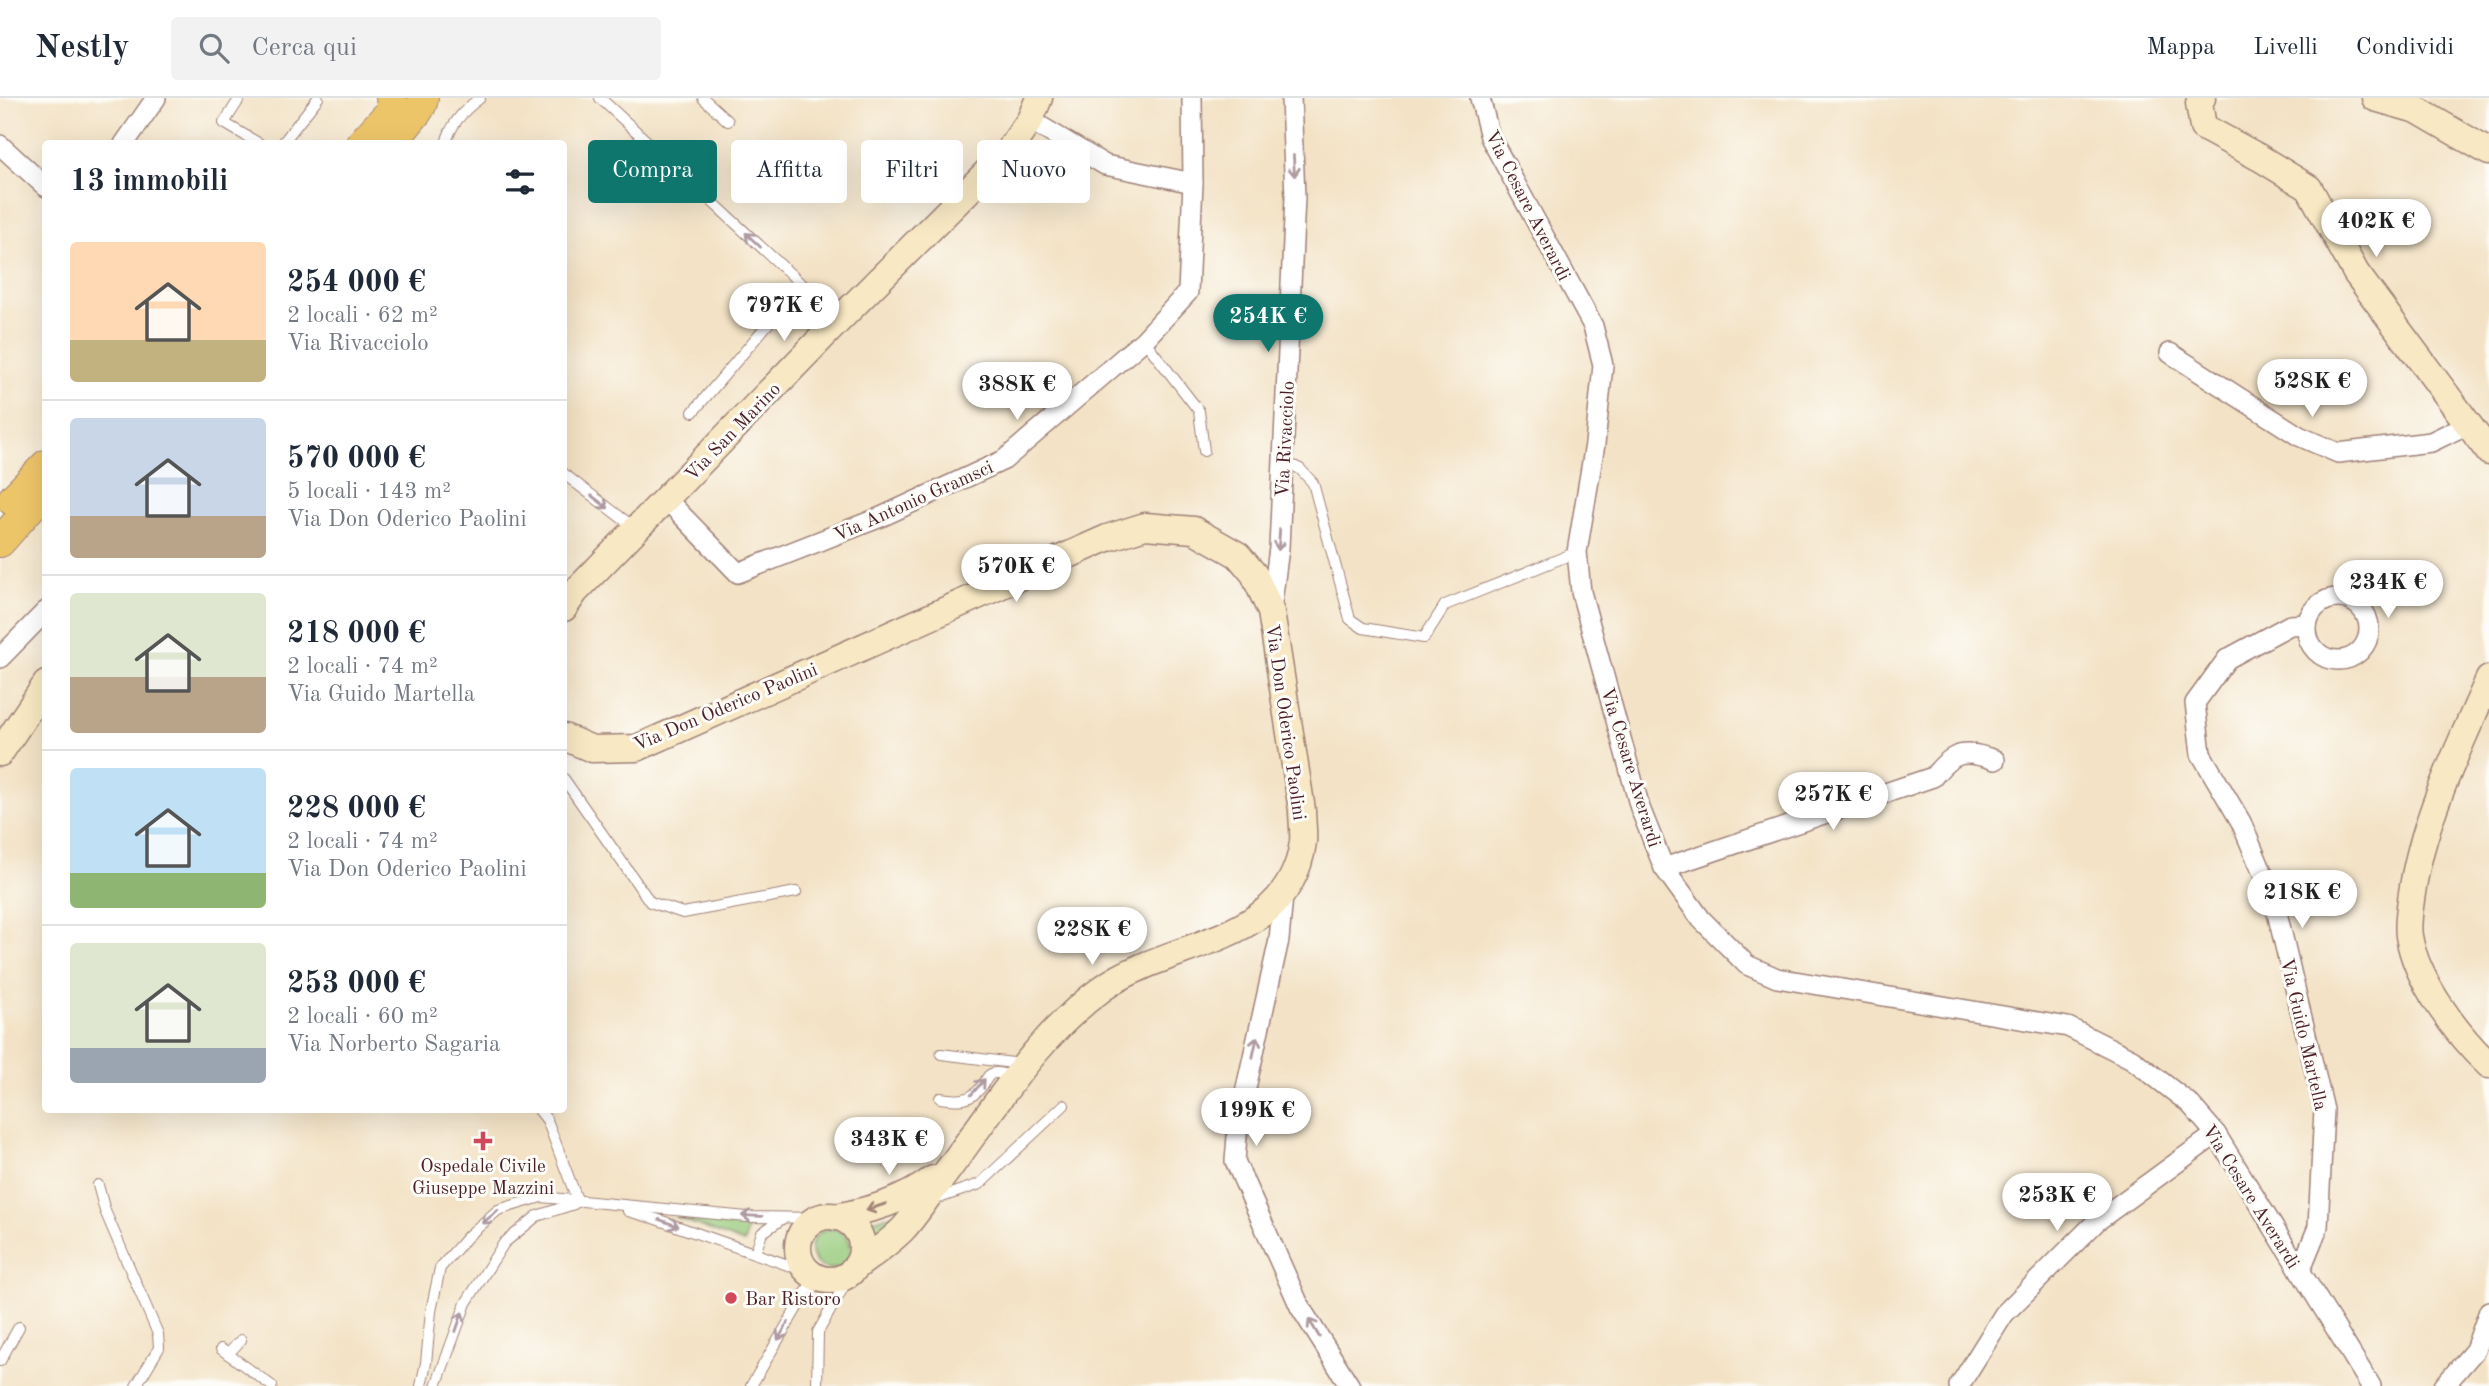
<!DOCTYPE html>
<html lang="it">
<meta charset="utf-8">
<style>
body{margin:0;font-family:"Old Standard TT",serif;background:#f2f2f3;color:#1f2937;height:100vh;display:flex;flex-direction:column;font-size:26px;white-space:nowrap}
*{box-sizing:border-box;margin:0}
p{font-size:23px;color:#747a83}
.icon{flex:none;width:38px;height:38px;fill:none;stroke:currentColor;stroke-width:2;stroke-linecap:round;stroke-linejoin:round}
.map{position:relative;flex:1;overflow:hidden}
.sheet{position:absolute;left:42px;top:42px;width:525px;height:973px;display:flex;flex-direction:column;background:#fff;border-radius:7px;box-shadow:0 7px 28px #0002}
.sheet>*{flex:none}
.guide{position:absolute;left:588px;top:42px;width:665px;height:63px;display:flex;gap:14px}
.price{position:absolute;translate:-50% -60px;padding:0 16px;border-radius:24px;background:#fff;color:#222;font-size:23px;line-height:46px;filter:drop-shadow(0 2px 4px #0008)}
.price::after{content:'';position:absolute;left:50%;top:42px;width:21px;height:16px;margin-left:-10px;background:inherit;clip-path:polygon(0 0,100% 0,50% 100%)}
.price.selected{background:#0f766e;color:#fff}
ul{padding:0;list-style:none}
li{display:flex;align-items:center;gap:21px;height:175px;padding:0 28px}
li+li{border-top:2px solid #e0e1e3}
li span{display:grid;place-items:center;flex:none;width:196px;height:140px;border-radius:7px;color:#555}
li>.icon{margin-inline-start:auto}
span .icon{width:84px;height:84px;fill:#fffc;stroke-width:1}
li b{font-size:30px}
h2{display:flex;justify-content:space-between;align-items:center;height:84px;padding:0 28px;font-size:30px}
.pill{padding:0 24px;border-radius:7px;background:#fff;box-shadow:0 7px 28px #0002;font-size:24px;line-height:63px}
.pill.selected{background:#0f766e;color:#fff}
header{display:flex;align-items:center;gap:42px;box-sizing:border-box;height:98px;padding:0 35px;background:#fff;border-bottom:2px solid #e0e1e3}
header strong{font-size:33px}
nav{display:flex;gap:38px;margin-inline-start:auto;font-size:24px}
.search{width:490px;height:63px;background:#f2f2f3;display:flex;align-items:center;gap:18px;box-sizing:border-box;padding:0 24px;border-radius:7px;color:#747a83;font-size:26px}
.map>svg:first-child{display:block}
</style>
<header>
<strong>Nestly</strong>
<div class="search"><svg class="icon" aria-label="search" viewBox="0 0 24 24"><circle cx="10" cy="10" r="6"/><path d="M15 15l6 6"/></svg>Cerca qui</div>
<nav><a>Mappa</a><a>Livelli</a><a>Condividi</a></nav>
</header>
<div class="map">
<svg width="2489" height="1288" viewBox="0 0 2489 1288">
<rect width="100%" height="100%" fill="#fdfcf7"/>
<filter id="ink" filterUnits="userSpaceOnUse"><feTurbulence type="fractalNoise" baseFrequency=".0143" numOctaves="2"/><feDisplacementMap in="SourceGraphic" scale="14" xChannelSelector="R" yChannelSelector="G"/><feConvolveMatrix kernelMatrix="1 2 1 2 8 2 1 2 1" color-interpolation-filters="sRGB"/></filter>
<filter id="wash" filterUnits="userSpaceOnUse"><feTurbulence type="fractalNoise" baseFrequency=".00686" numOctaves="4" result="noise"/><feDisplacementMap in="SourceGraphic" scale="28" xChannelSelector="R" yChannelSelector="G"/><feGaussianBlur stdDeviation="1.57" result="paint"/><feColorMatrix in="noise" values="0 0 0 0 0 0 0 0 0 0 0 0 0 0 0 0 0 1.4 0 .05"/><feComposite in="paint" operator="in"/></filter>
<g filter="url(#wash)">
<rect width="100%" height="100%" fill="#f3e2c5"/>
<g fill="#97cb7b" stroke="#707553" stroke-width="2">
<path d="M 907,1113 L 870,1147 L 862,1125 Z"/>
<path d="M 676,1119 L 748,1128 L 744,1145 Z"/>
<circle cx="831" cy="1151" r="20"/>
</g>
</g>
<g filter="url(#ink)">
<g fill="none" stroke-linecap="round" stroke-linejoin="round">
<defs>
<g id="lane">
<path d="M 240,0 L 224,25 L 260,46"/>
<path d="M 600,0 L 839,221"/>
<path d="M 703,0 L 728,23"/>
<path d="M 282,46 L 318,0"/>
<path d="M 446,46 C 450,27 465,11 480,0"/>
<path d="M 1144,242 L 1199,313 L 1204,353"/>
<path d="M 693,314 L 802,186"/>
<path d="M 1283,363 L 1300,371 L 1313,385 L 1350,521 L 1363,530 L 1424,540 L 1445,507 L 1577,454"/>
<path d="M 564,376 L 636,431"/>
<path d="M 564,681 L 650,804 L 683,815 L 796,794"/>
<path d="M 941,956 L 1021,966"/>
<path d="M 940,1000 C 950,1001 964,1004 973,997 C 994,982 979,968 1014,979"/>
<path d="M 539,1012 L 547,1022 L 578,1104"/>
<path d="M 98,1087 L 105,1113 L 158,1236 L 159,1250 L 136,1288"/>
<path d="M 933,1102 L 980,1086 L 1064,1007"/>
<path d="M 628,1113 L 656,1121 L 808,1174"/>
<path d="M 755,1155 L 762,1135 L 783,1120"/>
<path d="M 221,1251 L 272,1288"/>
<path d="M 228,1256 L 241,1242"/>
<path d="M 0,1263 L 19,1229"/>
<path d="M 421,1288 L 426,1265 L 431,1213 L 440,1170 L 468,1138 L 498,1112 L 541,1099 L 747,1119 L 820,1120"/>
<path d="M 436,1288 L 466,1205 L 504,1145 L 537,1118 L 574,1106"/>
<path d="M 751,1288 L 815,1179"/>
<path d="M 817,1288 L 818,1234 L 853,1172"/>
</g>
<g id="street">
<path d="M 1480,0 L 1490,39 L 1593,228 L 1603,267 L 1595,346 L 1577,454 L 1581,494 L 1640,710 L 1664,770 L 1701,821 L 1747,867 L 1777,880 L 2068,929 L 2132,961 L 2190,1006 L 2216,1036 L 2371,1288"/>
<path d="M 1030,22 L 1105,67 L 1193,85"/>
<path d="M 124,46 L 156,0"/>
<path d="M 0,47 L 46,89"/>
<path d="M 2170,255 L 2299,338 L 2338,355 L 2431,344 L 2468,326"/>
<path d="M 667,402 L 738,475 L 881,419 L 1004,362 L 1144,242 L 1188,194 L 1193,85 L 1192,0"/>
<circle cx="2338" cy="531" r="31"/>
<path d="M 1271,512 L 1279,450 L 1295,99 L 1291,0"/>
<path d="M 0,560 L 46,513"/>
<path d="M 1664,770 L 1933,679 C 1954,652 1965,652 1995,662"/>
<path d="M 1283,798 L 1279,842 L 1238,1026 L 1235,1063 L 1300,1209 L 1350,1288"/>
<path d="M 2300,1173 L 2318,1129 L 2324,1012 L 2274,802 L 2241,724 L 2201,656 L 2195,605 L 2227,561 L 2290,527 L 2307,526"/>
<path d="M 1959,1288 L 2004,1216 L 2097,1123 L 2216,1036"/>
<path d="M 2444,1288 L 2475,1252 L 2489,1213"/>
</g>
<g id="secondary">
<path d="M 2202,0 L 2199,5 L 2203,29 L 2260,60 L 2309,90 L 2356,175 L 2489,354"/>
<path d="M 2375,0 L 2417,12 L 2489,54"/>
<path d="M 564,510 L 575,494 L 839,222 L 1009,52 L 1030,22 L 1039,0"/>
<path d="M 2489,581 C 2459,650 2423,720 2412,795 C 2410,808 2407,825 2409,838 C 2416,882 2457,937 2489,967"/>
<path d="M 564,639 L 592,651 L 637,650 L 1107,440 L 1145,428 L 1194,432 L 1238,457 L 1254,476 L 1271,514 L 1302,712 C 1302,722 1304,734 1303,744 C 1290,847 1171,841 1103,890 C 1030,943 987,1023 932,1093 C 923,1105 914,1119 903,1131 C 888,1146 870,1158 853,1171"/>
<path d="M 0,655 L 46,586"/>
<circle cx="830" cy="1150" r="32"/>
<path d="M 836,1119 C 870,1112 905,1103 933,1081"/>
</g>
<g id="primary">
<path d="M 391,0 L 394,10 C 406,22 421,17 423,0"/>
<path d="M 361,46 L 394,10"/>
<path d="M 391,46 L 417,14"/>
<path d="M 12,402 L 46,367"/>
<path d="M 0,444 L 46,392"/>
</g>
</defs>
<use href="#lane" stroke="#9e8078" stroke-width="12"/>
<use href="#street" stroke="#9e8078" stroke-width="22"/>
<use href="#secondary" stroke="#9e8078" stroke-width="29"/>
<use href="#primary" stroke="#9e8078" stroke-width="32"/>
<use href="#lane" stroke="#fff" stroke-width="10"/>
<use href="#street" stroke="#fff" stroke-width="19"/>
<use href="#secondary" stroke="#f8e8c3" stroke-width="26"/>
<use href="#primary" stroke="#edc569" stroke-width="30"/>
</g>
<defs><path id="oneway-shaft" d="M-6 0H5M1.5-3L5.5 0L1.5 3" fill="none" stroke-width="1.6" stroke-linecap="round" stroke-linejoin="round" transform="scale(1.75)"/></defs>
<g stroke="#ae9aa0">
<use href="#oneway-shaft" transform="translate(1294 68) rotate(87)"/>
<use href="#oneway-shaft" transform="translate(753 142) rotate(-137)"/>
<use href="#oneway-shaft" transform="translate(600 404) rotate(37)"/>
<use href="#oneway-shaft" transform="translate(1279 442) rotate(94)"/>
<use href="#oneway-shaft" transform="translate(1255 949) rotate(-78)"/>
<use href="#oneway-shaft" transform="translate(978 989) rotate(-49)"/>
<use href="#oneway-shaft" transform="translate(752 1118) rotate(-178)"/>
<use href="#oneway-shaft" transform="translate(490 1119) rotate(141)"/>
<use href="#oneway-shaft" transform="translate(669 1125) rotate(20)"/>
<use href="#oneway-shaft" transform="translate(459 1224) rotate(-71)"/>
<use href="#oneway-shaft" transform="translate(1314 1230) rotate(-121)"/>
<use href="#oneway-shaft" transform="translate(783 1233) rotate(120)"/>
</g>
<use stroke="#a18477" href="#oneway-shaft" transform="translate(876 1109) rotate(161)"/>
</g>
<g fill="#d1495b" stroke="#fdfcf7" stroke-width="2.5">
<path d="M479.5 1032.5h7v7h7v7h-7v7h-7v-7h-7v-7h7z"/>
<circle cx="731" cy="1200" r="7"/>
</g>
<g text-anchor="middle" stroke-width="6" stroke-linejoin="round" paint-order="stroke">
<g font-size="19" fill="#4a1f2b" stroke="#fdfcf7">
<text transform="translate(1529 107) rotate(63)" y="7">Via Cesare Averardi</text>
<text transform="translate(732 333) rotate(-46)" y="7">Via San Marino</text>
<text transform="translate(1284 341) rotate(-87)" y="7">Via Rivacciolo</text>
<text transform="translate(913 402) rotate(-24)" y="7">Via Antonio Gramsci</text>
<text transform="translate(725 608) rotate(-23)" y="7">Via Don Oderico Paolini</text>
<text transform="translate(1287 624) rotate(82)" y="7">Via Don Oderico Paolini</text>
<text transform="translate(1632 669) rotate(73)" y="7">Via Cesare Averardi</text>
<text transform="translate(2305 936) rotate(77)" y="7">Via Guido Martella</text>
<text transform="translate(2252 1098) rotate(58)" y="7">Via Cesare Averardi</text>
</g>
<g font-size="19" fill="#4a1f2b" stroke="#fdfcf7">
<text x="483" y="1074">Ospedale Civile<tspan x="483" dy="22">Giuseppe Mazzini</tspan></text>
<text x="745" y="1207" text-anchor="start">Bar Ristoro</text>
</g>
</g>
</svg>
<b class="price" style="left:2376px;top:161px">402K €</b>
<b class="price" style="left:784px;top:245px">797K €</b>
<b class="price selected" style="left:1268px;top:256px">254K €</b>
<b class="price" style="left:2312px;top:321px">528K €</b>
<b class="price" style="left:1017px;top:324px">388K €</b>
<b class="price" style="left:1016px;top:506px">570K €</b>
<b class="price" style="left:2388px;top:522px">234K €</b>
<b class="price" style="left:1833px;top:734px">257K €</b>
<b class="price" style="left:2302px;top:832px">218K €</b>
<b class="price" style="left:1092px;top:869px">228K €</b>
<b class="price" style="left:1256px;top:1050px">199K €</b>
<b class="price" style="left:889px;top:1079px">343K €</b>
<b class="price" style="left:2057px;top:1135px">253K €</b>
<div class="guide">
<a class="pill selected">Compra</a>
<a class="pill">Affitta</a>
<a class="pill">Filtri</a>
<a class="pill">Nuovo</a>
</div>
<section class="sheet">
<h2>13 immobili<svg class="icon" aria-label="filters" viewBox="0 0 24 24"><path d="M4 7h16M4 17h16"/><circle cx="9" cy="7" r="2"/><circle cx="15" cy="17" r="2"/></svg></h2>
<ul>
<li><span style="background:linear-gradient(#ffd9b3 70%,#c2b280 0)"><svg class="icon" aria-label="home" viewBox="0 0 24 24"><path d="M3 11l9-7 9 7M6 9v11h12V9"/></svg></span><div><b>254 000 €</b><p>2 locali · 62 m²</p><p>Via Rivacciolo</p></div></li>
<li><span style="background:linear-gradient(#c9d6e8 70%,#b9a48a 0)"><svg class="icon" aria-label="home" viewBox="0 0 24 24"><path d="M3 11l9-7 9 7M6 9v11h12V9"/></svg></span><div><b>570 000 €</b><p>5 locali · 143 m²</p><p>Via Don Oderico Paolini</p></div></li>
<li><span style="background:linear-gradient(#dfe7d0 60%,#b9a48a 0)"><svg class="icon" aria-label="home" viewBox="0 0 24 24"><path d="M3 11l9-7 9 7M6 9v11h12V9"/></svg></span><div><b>218 000 €</b><p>2 locali · 74 m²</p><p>Via Guido Martella</p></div></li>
<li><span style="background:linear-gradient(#bfe0f5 75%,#8fb573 0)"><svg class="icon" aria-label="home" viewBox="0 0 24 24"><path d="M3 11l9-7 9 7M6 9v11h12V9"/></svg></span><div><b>228 000 €</b><p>2 locali · 74 m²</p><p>Via Don Oderico Paolini</p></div></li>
<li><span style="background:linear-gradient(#dfe7d0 75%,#9aa5b1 0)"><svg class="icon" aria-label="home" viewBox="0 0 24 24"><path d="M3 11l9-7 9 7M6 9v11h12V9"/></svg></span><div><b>253 000 €</b><p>2 locali · 60 m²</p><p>Via Norberto Sagaria</p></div></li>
</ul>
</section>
</div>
